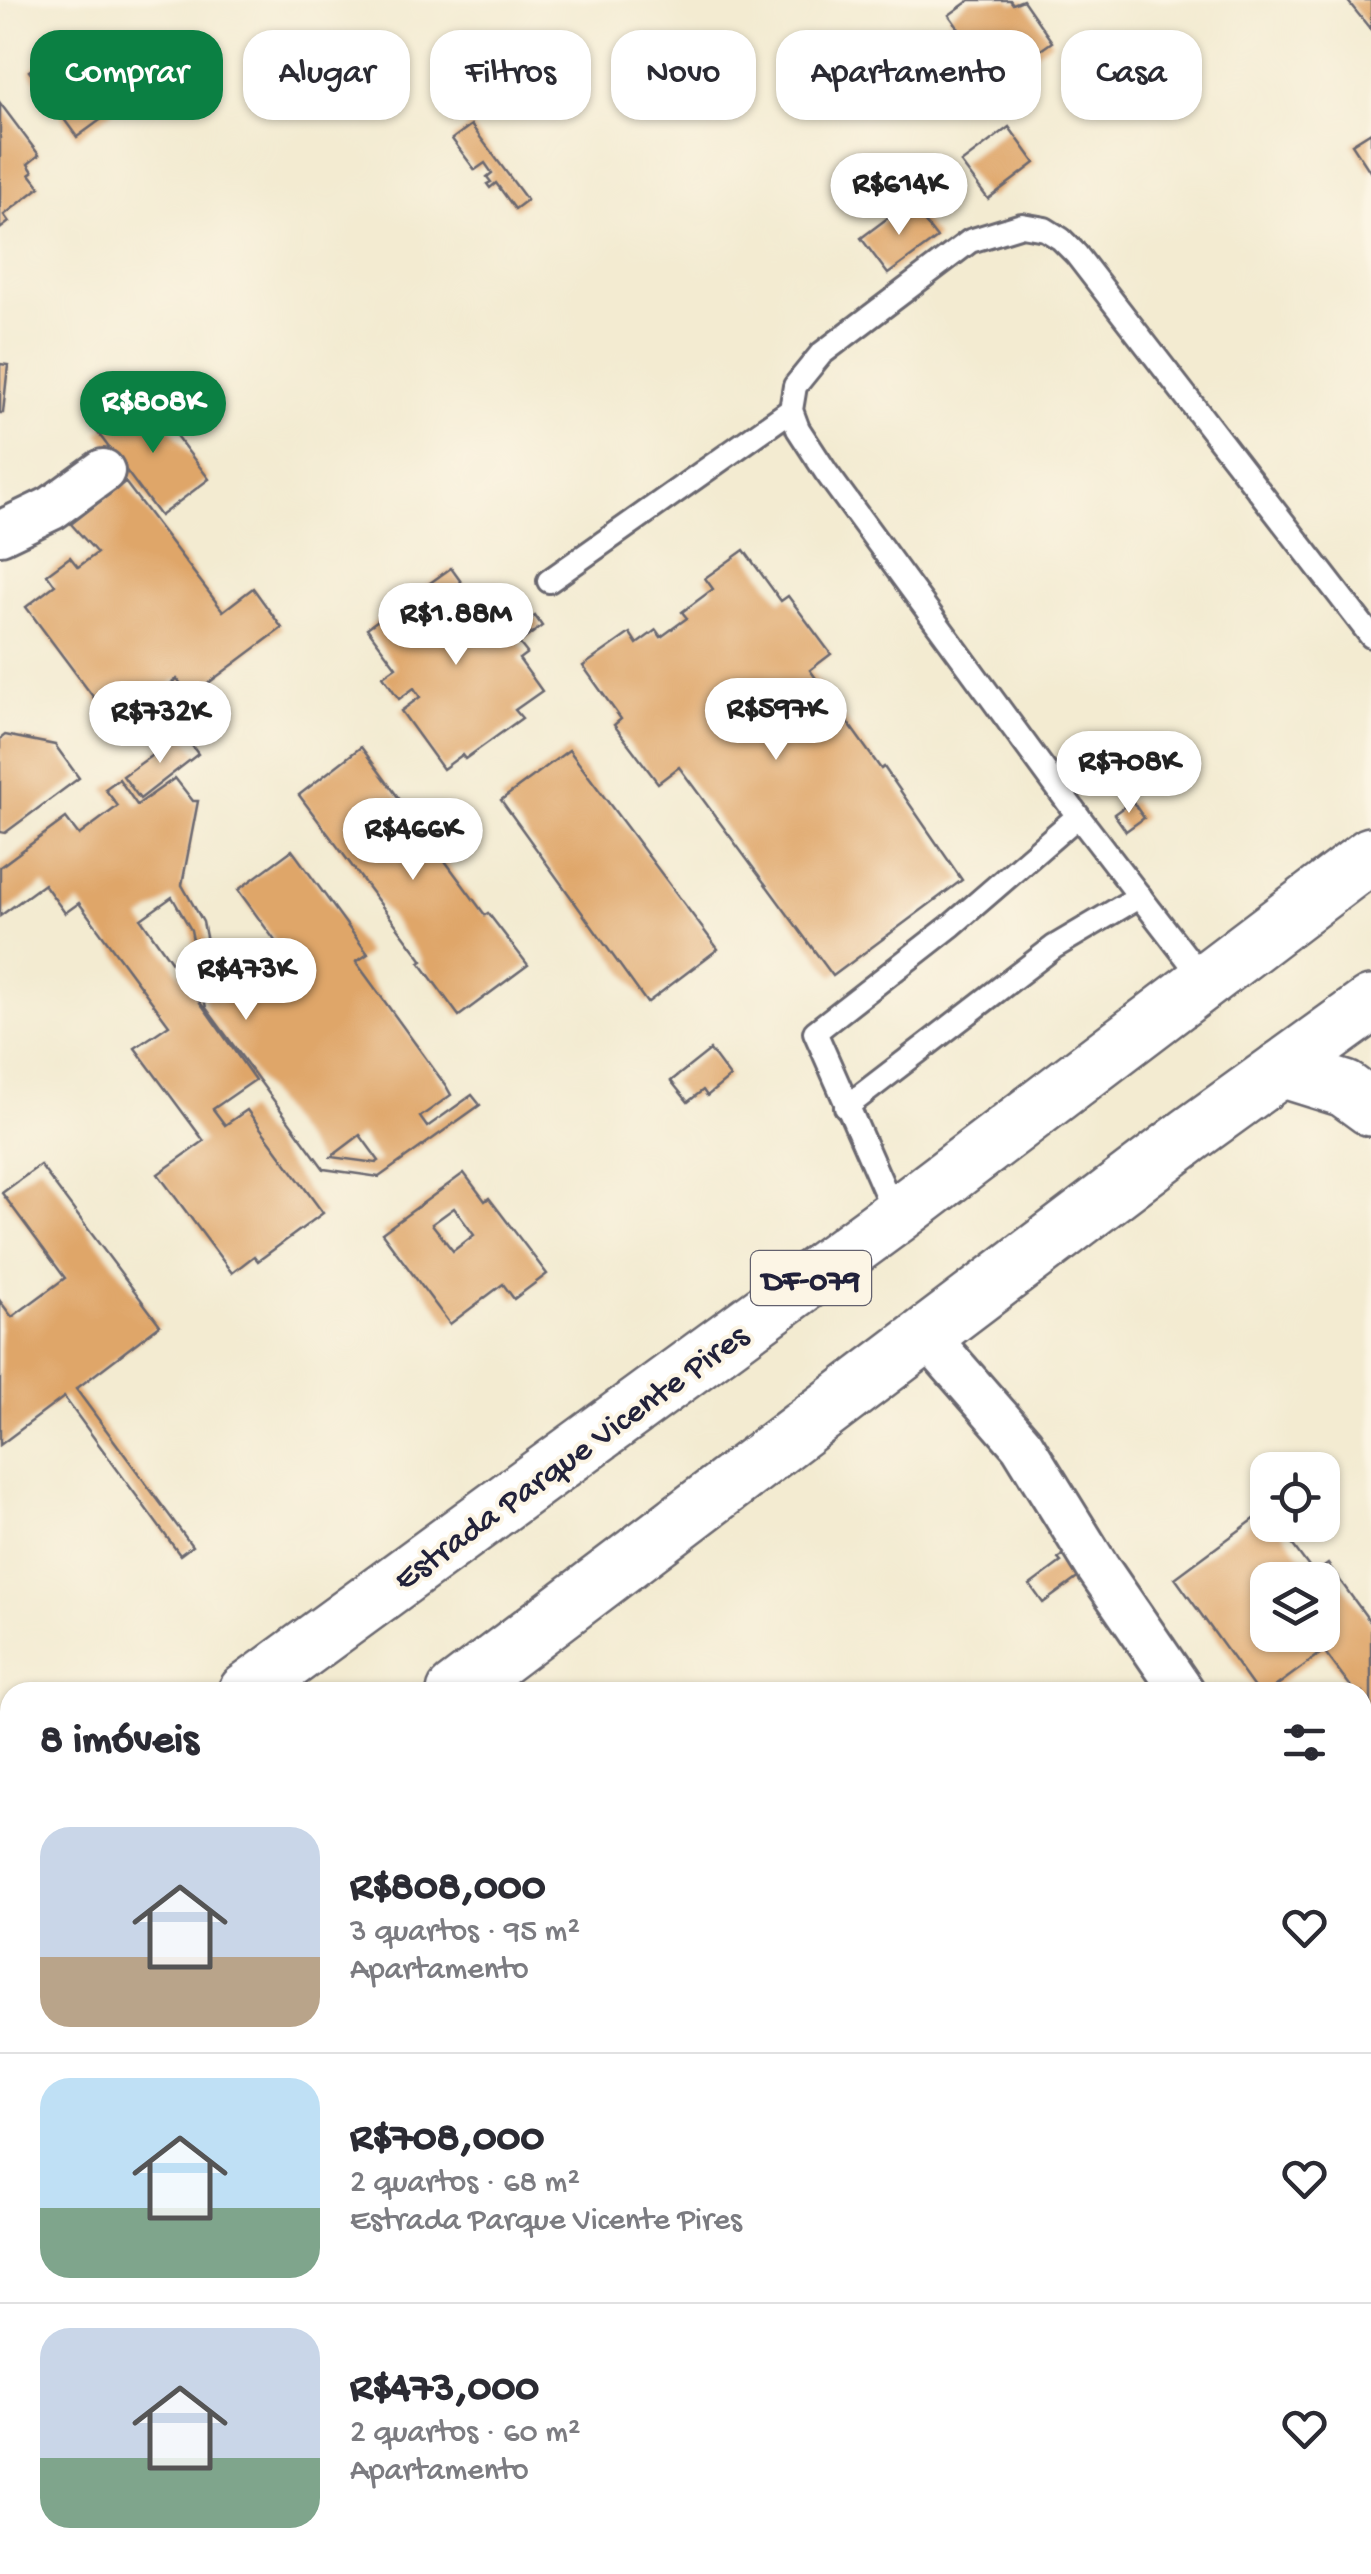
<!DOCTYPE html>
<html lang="pt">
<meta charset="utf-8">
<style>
body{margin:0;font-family:"Gochi Hand",sans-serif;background:#f7f7f7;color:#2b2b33;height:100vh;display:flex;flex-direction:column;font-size:38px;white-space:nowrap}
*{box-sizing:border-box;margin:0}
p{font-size:32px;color:#7c7c81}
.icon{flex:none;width:55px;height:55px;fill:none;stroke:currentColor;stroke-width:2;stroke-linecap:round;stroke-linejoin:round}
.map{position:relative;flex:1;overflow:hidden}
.details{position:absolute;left:0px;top:1682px;width:1372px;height:892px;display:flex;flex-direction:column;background:#fff;border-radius:30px 30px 0 0;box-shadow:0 2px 8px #0004}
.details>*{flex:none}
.guide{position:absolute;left:30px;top:30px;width:1312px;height:90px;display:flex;gap:20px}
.fabs{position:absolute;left:1250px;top:1452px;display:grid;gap:20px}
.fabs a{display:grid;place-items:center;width:90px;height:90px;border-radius:20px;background:#fff;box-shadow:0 2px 8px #0004;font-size:50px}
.price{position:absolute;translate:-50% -85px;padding:0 22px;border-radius:35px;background:#fff;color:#222;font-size:32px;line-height:65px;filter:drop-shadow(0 2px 5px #0008)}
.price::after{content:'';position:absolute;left:50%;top:60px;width:30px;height:22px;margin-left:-15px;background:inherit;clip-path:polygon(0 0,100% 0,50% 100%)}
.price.current{background:#0b8043;color:#fff}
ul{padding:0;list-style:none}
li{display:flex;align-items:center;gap:30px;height:250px;padding:0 40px}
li+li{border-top:2px solid #e1e1e2}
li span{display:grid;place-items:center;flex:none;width:280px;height:200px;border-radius:30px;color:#555}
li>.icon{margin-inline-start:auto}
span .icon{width:120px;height:120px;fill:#fffc;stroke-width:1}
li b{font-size:42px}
h2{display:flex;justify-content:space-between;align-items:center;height:120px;padding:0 40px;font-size:42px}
.tag{padding:0 35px;border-radius:30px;background:#fff;box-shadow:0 2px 8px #0004;font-size:35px;line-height:90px}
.tag.current{background:#0b8043;color:#fff}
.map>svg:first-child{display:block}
</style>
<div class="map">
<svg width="1371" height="2574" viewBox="0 0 1371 2574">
<rect width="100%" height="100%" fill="#fcf5e5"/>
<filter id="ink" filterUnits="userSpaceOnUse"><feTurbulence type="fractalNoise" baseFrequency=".01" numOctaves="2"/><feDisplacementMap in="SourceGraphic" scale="20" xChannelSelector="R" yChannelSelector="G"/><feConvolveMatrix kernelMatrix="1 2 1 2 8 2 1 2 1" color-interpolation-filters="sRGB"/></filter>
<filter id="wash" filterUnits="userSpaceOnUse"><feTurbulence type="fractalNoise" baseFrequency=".0048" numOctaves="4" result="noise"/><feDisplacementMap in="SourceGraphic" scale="40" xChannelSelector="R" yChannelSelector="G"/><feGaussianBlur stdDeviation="2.25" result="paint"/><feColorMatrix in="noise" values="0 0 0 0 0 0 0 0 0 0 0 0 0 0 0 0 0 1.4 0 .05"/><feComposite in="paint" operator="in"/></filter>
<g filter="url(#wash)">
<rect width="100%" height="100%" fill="#f3ebd1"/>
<g id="blocks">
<g fill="#dfa669" fill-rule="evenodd">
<path d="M 970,0 L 1010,0 L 1013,4 L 1023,0 L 1052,42 L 1004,76 L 996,65 L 989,69 L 981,57 L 987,53 L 976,37 L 969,43 L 949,15 Z"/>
<path d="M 1347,0 L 1371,0 L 1371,30 Z"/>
<path d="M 77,36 L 125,102 L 77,137 L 29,71 Z"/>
<path d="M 0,103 L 39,155 L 28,164 L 33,172 L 30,174 L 40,187 L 4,215 L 9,222 L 0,229 Z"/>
<path d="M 471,125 L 527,200 L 515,209 L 496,183 L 490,188 L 487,184 L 491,182 L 487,177 L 492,173 L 485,163 L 475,170 L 452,139 Z"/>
<path d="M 1009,127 L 1035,163 L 988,199 L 961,163 Z"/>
<path d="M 1371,132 L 1371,173 L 1352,144 Z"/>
<path d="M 909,202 L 937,238 L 888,274 L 861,238 Z"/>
<path d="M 0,364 L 8,365 L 3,413 L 0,413 Z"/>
<path d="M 146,396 L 209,479 L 160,516 L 98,433 Z"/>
<path d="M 125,482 L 223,611 L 253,588 L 282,628 L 191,696 L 177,679 L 115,726 L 26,607 L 55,585 L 47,574 L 70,557 L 78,567 L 97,553 L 71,524 Z"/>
<path d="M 744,550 L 781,601 L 788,596 L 831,654 L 810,670 L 881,769 L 884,767 L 962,880 L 833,976 L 679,767 L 658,783 L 614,725 L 621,719 L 583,666 L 630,633 L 637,644 L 656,630 L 661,637 L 687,618 L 682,612 L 713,589 L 705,578 Z"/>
<path d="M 451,568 L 495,629 L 521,610 L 529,620 L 535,616 L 542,626 L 519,643 L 527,653 L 519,659 L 542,691 L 515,710 L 522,718 L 465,759 L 462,755 L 443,769 L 401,711 L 420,697 L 414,688 L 399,699 L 383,676 L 396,667 L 367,628 Z"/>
<path d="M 183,733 L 198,754 L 140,799 L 123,776 Z"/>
<path d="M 5,735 L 55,745 L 79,778 L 5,833 L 0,832 L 0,739 Z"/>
<path d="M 361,747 L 485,915 L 488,913 L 528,965 L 459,1016 L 420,963 L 423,961 L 299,795 Z"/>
<path d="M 569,750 L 718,949 L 647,1003 L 501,800 Z"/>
<path d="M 175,778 L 193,801 L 198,801 L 182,885 L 203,922 L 219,1001 L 265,964 L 284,953 L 238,890 L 292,850 L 368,954 L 356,962 L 446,1086 L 451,1095 L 420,1117 L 427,1127 L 472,1095 L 480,1105 L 379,1177 L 324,1169 L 206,1008 L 191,930 L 172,897 L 141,919 L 255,1080 L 213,1109 L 225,1125 L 247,1110 L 323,1213 L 258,1261 L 254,1256 L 232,1273 L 158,1174 L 204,1141 L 135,1048 L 169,1025 L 79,903 L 65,913 L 44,884 L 0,916 L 0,867 L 66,818 L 79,835 L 118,806 L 105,789 L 119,779 L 137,805 ZM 360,1135 L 379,1161 L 376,1163 L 331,1157 Z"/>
<path d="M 1132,801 L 1144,818 L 1126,831 L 1114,814 Z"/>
<path d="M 710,1050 L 730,1077 L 707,1096 L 703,1090 L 688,1102 L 671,1081 Z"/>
<path d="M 40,1165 L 160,1325 L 76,1389 L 192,1546 L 180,1555 L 64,1397 L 0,1445 L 0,1301 L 12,1317 L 65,1278 L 2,1193 Z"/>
<path d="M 464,1173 L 485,1201 L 489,1198 L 547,1274 L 514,1299 L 503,1284 L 450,1324 L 382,1233 ZM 454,1208 L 474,1235 L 453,1251 L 432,1224 Z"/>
<path d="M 1268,1509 L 1268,1525 L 1278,1525 L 1314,1574 L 1328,1564 L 1371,1623 L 1371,1724 L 1366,1718 L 1371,1714 L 1362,1703 L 1362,1692 L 1355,1692 L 1324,1651 L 1268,1692 L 1257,1692 L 1175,1578 ZM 1268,1580 L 1322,1580 L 1322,1635 L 1268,1635 Z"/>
<path d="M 1067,1553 L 1083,1574 L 1043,1603 L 1030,1585 L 1061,1562 L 1058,1559 Z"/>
<path d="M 313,2565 L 449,2565 L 455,2574 L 301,2574 Z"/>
<path d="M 634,2565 L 713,2565 L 719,2574 L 641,2574 Z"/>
</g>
</g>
</g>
<g filter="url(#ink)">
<use href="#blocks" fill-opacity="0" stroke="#6b6870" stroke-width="2.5"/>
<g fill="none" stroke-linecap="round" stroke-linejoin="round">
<defs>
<g id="lane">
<path d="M 549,581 L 791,410"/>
<path d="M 1204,980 L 1078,816 L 826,472 L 798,429 L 791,410 L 795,386 L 821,354 L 970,241 L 1022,225 L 1045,229 L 1061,239 L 1076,254 L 1371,636"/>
<path d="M 846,1107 L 1054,947 L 1140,896"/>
<path d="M 896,1216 L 815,1032 L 952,925 L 1078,816"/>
<path d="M 1164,2565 L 1165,2574"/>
</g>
<g id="street">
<path d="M 0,533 L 52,508 L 103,471"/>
<path d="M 927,1336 L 1022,1445 L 1098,1568 L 1183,1692"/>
<path d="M 0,2381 L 10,2395"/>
<path d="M 133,2565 L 140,2574"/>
<path d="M 879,2574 L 891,2565"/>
</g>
<path id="secondary" d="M 1281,1069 L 1345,1089 L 1371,1108"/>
<g id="primary">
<path d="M 246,1692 L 896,1216 L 1371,855"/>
<path d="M 455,1692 L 1190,1135 L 1371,1004"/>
<path d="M 0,1873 L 10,1865"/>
<path d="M 0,2022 L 10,2015"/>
</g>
</defs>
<use href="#lane" stroke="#6b6870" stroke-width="28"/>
<use href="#street" stroke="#6b6870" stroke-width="48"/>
<use href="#secondary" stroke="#6b6870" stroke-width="60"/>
<use href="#primary" stroke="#6b6870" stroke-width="60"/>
<use href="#lane" stroke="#fff" stroke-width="22"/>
<use href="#street" stroke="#fff" stroke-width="42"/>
<use href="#secondary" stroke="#fff" stroke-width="55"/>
<use href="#primary" stroke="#fff" stroke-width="55"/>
</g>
</g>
<g text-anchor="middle" stroke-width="8" stroke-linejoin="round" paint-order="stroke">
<rect fill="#fcf5e5" stroke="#63616e" stroke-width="2.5" x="751" y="1251" width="120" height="54" rx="8"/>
<g font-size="32" font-weight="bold" fill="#22223b">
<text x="811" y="1289">DF-079</text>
</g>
<g font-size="35" fill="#22223b" stroke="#fcf5e5">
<text transform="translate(569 1455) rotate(-36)" y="12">Estrada Parque Vicente Pires</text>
</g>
</g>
</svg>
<div class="fabs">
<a><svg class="icon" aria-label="locate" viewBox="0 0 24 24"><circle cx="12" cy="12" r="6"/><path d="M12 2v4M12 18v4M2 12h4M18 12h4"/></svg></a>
<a><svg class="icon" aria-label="layers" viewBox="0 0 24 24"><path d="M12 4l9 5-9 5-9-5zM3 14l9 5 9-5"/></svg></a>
</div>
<b class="price" style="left:899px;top:238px">R$614K</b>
<b class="price current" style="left:153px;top:456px">R$808K</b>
<b class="price" style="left:456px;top:668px">R$1.88M</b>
<b class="price" style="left:776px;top:763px">R$597K</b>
<b class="price" style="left:160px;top:766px">R$732K</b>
<b class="price" style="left:1129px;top:816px">R$708K</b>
<b class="price" style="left:413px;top:883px">R$466K</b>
<b class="price" style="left:246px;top:1023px">R$473K</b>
<div class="guide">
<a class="tag current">Comprar</a>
<a class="tag">Alugar</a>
<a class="tag">Filtros</a>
<a class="tag">Novo</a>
<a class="tag">Apartamento</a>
<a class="tag">Casa</a>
</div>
<section class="details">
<h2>8 imóveis<svg class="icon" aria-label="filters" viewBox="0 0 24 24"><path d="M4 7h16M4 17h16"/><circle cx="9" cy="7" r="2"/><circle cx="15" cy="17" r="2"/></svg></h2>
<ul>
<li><span style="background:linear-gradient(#c9d6e8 65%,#b9a48a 0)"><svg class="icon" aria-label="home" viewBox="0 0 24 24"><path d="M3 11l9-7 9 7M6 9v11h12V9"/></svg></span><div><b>R$808,000</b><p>3 quartos · 95 m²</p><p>Apartamento</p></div><svg class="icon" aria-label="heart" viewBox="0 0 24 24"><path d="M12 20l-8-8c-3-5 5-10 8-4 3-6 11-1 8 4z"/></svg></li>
<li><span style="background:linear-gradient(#bfe0f5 65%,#7fa58c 0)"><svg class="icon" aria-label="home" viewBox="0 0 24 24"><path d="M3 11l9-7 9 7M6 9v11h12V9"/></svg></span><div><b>R$708,000</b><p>2 quartos · 68 m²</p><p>Estrada Parque Vicente Pires</p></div><svg class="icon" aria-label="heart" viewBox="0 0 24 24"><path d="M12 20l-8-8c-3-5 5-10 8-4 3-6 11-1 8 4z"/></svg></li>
<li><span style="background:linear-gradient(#c9d6e8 65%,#7fa58c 0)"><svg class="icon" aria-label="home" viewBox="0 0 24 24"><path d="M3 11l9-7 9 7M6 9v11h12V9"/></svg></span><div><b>R$473,000</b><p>2 quartos · 60 m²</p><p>Apartamento</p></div><svg class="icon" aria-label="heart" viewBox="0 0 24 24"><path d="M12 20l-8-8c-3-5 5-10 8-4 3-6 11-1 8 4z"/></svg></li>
</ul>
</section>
</div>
